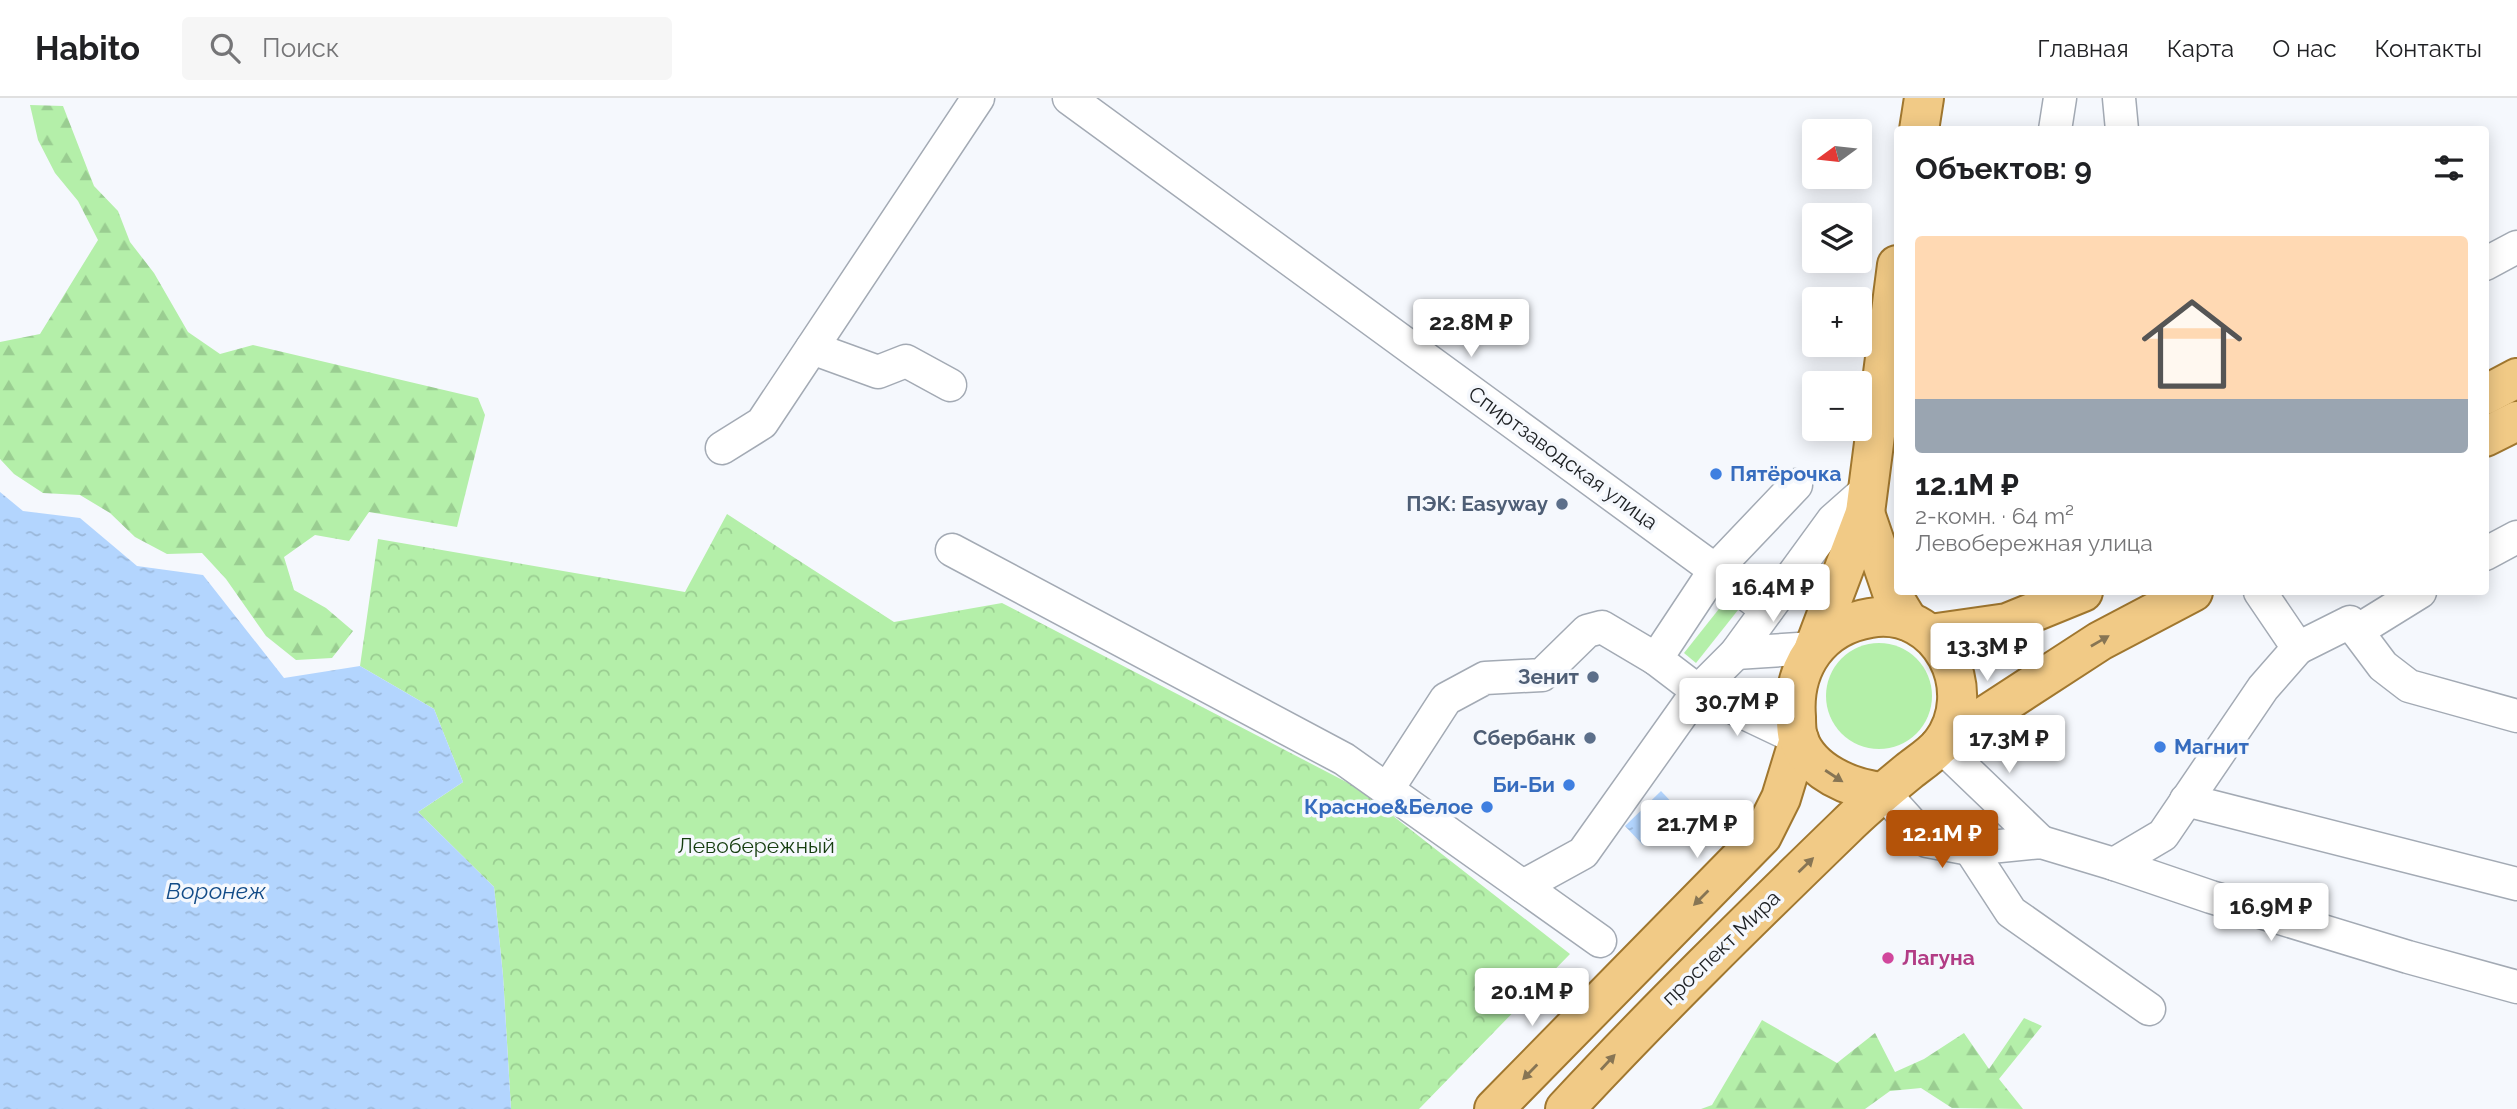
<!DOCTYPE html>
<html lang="ru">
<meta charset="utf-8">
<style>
body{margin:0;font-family:Raleway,sans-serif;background:#f6f6f6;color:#202124;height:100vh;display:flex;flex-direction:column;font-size:26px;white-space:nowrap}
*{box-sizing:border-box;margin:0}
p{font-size:23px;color:#757577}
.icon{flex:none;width:38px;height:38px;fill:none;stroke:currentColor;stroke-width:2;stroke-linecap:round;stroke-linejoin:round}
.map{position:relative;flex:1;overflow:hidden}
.panel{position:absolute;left:1894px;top:28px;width:595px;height:469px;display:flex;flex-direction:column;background:#fff;border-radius:7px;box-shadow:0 4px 18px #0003}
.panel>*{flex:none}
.needle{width:46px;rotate:255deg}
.tools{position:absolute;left:1802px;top:21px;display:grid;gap:14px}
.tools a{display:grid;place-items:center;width:70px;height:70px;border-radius:7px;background:#fff;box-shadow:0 4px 18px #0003;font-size:35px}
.price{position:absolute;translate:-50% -60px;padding:0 16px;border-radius:7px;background:#fff;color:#222;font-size:23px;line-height:46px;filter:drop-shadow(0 2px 4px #0008)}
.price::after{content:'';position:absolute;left:50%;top:42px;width:21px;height:16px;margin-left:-10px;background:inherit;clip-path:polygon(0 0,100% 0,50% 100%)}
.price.active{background:#b45309;color:#fff}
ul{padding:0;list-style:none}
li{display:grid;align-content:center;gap:14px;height:371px;padding:0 21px}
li+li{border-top:2px solid #e0e0e0}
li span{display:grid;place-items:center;height:217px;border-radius:7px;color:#555}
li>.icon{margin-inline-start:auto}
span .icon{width:126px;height:126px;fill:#fffc;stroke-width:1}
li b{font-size:30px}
h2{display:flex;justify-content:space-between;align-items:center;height:84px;padding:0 21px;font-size:30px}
header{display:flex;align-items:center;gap:42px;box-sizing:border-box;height:98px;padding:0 35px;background:#fff;border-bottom:2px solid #e0e0e0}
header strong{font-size:33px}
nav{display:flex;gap:38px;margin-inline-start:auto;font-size:24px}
.search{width:490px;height:63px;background:#f6f6f6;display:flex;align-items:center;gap:18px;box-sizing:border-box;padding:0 24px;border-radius:7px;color:#757577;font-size:26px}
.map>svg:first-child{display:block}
</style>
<header>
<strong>Habito</strong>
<div class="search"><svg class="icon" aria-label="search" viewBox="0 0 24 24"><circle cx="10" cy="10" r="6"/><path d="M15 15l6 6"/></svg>Поиск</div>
<nav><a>Главная</a><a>Карта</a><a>О нас</a><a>Контакты</a></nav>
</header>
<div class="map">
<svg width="2517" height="1011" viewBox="0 0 2517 1011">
<defs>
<pattern id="forest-firs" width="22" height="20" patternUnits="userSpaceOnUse" patternTransform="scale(1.75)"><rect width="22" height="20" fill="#b4efa9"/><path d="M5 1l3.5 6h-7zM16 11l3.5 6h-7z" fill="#9acd91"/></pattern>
<pattern id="park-crowns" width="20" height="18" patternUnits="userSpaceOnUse" patternTransform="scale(1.75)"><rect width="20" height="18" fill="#b4efa9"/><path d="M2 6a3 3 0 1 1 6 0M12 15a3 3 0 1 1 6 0" fill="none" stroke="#9acd91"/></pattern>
<pattern id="water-ripples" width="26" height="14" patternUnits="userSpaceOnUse" patternTransform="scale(1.75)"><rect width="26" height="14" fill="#b3d5fe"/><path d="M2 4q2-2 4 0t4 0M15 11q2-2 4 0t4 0" fill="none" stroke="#9ab7d9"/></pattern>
</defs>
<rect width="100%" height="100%" fill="#f5f8fd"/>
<g fill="#b4efa9">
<path d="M 1730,497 L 1742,507 L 1696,565 L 1684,555 Z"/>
<circle cx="1879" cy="598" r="53"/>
</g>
<g fill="url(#forest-firs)">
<path d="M 30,7 L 63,8 L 94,88 L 118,113 L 130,144 L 154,175 L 188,234 L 220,256 L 253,247 L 478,300 L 485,317 L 457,429 L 369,414 L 349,443 L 315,437 L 284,459 L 294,492 L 326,510 L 353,533 L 332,560 L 296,562 L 266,538 L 226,481 L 202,455 L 167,456 L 135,439 L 110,415 L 80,397 L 43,395 L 14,376 L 0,361 L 0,244 L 40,236 L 98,142 L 78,103 L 55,75 L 38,42 Z"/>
<path d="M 2024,920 L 2042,928 L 1999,981 L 2023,1011 L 1952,1010 L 1921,990 L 1890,993 L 1865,1011 L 1701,1011 L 1712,1007 L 1762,922 L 1837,965 L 1875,935 L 1895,974 L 1924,961 L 1964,935 L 1989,971 Z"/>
</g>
<path fill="url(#park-crowns)" d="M 727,416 L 894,524 L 1002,505 L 1356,689 L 1570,856 L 1419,1011 L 511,1011 L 503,878 L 494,789 L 418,714 L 463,684 L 434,611 L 360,568 L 378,441 L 685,494 Z"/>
<g fill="url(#water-ripples)">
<path d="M 0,394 L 23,413 L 80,420 L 137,468 L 203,477 L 284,580 L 360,568 L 434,611 L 463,684 L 418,714 L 494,789 L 503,878 L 511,1011 L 0,1011 Z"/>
<path d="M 1661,693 L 1679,712 L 1643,747 L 1625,728 Z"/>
</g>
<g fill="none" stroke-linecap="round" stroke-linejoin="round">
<defs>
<g id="minor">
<path d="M 1069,0 L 1715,472 L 1656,561 L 1698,593 L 1736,555 L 1833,422 L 1868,391"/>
<path d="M 2119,0 L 2122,32"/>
<path d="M 2055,32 L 2060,0"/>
<path d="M 2485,166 L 2517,149"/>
<path d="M 812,250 L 878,274 L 906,263 L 950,287"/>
<path d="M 722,350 L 762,325 L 978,0"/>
<path d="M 952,452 L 1344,661 L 1600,843"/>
<path d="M 2485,456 L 2517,439"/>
<path d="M 1767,512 L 1715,472 L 1796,387"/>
<path d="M 2357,533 L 2420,494"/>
<path d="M 2298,550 L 2350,524 L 2383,568 L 2409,588 L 2517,618"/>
<path d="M 1736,555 L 1814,550"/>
<path d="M 1940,647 L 2041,744"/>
<path d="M 1387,692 L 1446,601 L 1485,580 L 1542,577 L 1587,533 L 1602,529 L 1656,561"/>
<path d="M 1883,694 L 1927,743 L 1970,751 L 2041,744 L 2114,766 L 2211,799 L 2408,859 L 2517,889"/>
<path d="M 2186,702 L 2517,786"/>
<path d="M 1970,751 L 2011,814 L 2149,911"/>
<path d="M 2114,766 L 2163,737 L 2263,590 L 2298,550 L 2260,494"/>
<path d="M 1523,788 L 1583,755 L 1698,593 L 1799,641"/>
</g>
<g id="major">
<path d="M 1919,32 L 1924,0"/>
<path d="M 2485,297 L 2517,280"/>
<path d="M 2485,339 L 2517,323"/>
<path d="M 1865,415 L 1894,500 L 1908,523"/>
<path d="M 1930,536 L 2007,525 L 2083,494"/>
<path d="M 1814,550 L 1865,415 L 1897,167"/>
<path d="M 1940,647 L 2100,543 L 2193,494"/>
<path d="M 1494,1011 L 1762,738 L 1781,700 L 1799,641"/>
<path d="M 1565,1011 C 1655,914 1750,821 1845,729 C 1865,709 1887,691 1909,673 C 1919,665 1933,656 1941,646 C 1982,593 1940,508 1870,520 C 1820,528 1792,569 1796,619 C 1796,625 1796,633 1798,640 C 1810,674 1851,691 1883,694"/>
</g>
</defs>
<use href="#minor" stroke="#a3aab4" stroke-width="35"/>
<use href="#major" stroke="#a0772f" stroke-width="42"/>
<use href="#minor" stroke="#fff" stroke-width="32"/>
<use href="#major" stroke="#f1ca86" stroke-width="38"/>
</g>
<defs><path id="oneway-solid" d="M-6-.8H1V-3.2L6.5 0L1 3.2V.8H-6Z" transform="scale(1.75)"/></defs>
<g fill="#877554">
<use href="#oneway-solid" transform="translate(2100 543) rotate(-30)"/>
<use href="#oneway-solid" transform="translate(1834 678) rotate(33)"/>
<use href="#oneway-solid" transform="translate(1806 767) rotate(-44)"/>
<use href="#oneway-solid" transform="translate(1701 800) rotate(135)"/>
<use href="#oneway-solid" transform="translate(1608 964) rotate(-47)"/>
<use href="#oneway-solid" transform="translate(1530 974) rotate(134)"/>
</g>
<g fill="#3f7fe0" stroke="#f5f8fd" stroke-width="2.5">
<circle cx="1716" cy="376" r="7"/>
<circle cx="2160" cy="649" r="7"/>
<circle cx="1569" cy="687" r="7"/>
<circle cx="1487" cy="709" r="7"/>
</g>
<g fill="#5c6f8a" stroke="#f5f8fd" stroke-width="2.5">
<circle cx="1562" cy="406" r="7"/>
<circle cx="1593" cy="579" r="7"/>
<circle cx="1590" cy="640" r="7"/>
</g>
<circle fill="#d1479c" stroke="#f5f8fd" stroke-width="2.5" cx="1888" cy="860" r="7"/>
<g text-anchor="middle" stroke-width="7" stroke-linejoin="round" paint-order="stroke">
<g font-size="21" fill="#1d2023" stroke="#f5f8fd">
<text transform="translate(1563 360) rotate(36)" y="7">Спиртзаводская улица</text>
<text transform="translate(1721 850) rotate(-44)" y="7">проспект Мира</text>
</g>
<g font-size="21" font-weight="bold" fill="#366cbe" stroke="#f5f8fd" text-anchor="start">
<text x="1730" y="383">Пятёрочка</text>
<text x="2174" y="656">Магнит</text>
<text x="1555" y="694" text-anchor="end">Би-Би</text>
<text x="1473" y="716" text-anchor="end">Красное&amp;Белое</text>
</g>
<g font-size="21" font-weight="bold" fill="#4e5e75" stroke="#f5f8fd" text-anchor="end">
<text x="1548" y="413">ПЭК: Easyway</text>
<text x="1579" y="586">Зенит</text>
<text x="1576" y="647">Сбербанк</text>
</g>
<g font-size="21" fill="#153d0f" stroke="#f5f8fd">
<text x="756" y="755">Левобережный</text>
</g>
<g font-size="21" font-weight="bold" fill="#b23c85" stroke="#f5f8fd" text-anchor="start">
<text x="1902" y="867">Лагуна</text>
</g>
<g font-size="23" font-style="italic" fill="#134c88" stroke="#f5f8fd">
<text x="216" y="801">Воронеж</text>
</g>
</g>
</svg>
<div class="tools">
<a><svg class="needle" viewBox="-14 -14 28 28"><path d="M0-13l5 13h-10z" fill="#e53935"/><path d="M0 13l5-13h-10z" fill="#757577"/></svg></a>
<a><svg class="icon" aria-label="layers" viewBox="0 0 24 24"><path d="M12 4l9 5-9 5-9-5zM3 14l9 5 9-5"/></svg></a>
<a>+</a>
<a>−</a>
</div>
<b class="price" style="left:1471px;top:261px">22.8M ₽</b>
<b class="price" style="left:1773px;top:526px">16.4M ₽</b>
<b class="price" style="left:1987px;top:585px">13.3M ₽</b>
<b class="price" style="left:1737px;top:640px">30.7M ₽</b>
<b class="price" style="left:2009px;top:677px">17.3M ₽</b>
<b class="price" style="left:1697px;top:762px">21.7M ₽</b>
<b class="price active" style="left:1942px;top:772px">12.1M ₽</b>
<b class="price" style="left:2271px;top:845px">16.9M ₽</b>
<b class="price" style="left:1532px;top:930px">20.1M ₽</b>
<section class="panel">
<h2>Объектов: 9<svg class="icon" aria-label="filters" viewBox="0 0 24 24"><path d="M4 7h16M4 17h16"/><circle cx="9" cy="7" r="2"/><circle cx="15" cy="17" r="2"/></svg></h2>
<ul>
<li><span style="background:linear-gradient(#ffd9b3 75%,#9aa5b1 0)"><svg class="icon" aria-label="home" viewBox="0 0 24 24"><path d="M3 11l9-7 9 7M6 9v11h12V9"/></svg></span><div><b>12.1M ₽</b><p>2-комн. · 64 m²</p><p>Левобережная улица</p></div></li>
</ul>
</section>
</div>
